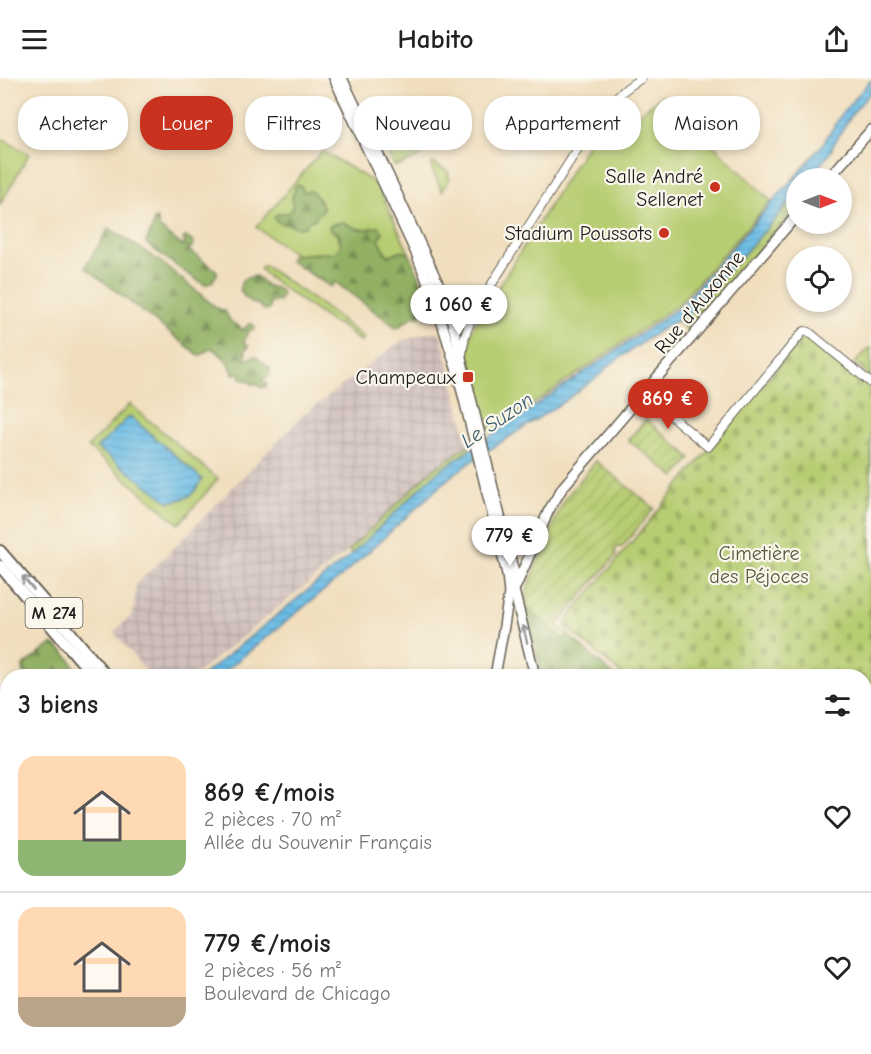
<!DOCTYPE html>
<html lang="fr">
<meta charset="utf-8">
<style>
body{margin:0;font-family:"Comic Neue",sans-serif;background:#f2f2f2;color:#222;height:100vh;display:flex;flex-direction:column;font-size:22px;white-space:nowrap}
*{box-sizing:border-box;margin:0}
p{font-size:20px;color:#767676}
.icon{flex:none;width:33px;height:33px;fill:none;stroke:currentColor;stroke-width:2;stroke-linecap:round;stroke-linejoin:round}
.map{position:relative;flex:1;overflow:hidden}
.drawer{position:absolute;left:0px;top:591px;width:872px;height:386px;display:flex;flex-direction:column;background:#fff;border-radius:24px 24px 0 0;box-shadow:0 3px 9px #0003}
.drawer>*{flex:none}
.hud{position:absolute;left:18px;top:18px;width:836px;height:54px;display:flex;gap:12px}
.needle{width:39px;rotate:90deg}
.buttons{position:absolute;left:786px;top:90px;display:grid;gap:12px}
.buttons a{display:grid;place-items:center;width:66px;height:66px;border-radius:50%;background:#fff;box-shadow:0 3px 9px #0003;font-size:30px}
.price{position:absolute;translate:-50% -51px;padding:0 14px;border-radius:21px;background:#fff;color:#222;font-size:20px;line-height:39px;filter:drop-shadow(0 2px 3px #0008)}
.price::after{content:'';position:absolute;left:50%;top:36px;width:18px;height:14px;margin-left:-9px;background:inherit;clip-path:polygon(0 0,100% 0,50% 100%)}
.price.selected{background:#c8321e;color:#fff}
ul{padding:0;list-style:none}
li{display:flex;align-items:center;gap:18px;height:150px;padding:0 18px}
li+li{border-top:2px solid #e0e0e0}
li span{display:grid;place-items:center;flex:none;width:168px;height:120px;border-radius:18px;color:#555}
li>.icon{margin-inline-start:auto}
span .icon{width:72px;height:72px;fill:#fffc;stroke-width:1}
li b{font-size:26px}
h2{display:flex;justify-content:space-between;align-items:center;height:72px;padding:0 18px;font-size:26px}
.chip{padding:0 21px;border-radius:24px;background:#fff;box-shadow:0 3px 9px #0003;font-size:21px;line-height:54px}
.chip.selected{background:#c8321e;color:#fff}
header{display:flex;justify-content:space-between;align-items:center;height:78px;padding:0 18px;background:#fff;font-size:27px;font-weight:700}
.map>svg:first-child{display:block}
</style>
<header><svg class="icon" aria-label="menu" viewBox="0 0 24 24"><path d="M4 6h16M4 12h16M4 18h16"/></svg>Habito<svg class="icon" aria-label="share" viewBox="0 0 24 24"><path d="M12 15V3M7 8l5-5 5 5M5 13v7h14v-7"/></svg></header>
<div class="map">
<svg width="871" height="976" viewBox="0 0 871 976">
<defs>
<pattern id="industrial-grid" width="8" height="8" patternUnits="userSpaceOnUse" patternTransform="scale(1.5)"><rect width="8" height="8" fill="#d0c0bc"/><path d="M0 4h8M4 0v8" fill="none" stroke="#b2a4a1"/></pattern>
<pattern id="forest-firs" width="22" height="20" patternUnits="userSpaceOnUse" patternTransform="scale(1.5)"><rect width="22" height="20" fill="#91b064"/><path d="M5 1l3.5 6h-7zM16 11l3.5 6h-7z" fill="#768e52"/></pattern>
<pattern id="cemetery-stones" width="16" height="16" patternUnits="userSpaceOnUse" patternTransform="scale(1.5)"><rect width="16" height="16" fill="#b7cd72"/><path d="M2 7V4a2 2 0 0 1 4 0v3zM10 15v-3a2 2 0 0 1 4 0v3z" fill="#9daf62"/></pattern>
<pattern id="park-crowns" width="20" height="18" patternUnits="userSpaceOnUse" patternTransform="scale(1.5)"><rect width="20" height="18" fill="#b7cd72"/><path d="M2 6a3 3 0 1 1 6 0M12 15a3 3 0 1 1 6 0" fill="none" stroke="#9daf62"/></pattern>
<pattern id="garden-furrows" width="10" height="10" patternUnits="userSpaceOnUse" patternTransform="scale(1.5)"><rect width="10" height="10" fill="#b7cd72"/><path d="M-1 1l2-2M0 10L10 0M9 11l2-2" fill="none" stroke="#9daf62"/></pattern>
<pattern id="water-rules" width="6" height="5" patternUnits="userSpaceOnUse" patternTransform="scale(1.5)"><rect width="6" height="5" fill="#6abce6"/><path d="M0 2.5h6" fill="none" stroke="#5ba1c5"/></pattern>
</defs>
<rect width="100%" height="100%" fill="#fbf7ec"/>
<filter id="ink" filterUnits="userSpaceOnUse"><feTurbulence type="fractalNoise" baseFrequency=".0167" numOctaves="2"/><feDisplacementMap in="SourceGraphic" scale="12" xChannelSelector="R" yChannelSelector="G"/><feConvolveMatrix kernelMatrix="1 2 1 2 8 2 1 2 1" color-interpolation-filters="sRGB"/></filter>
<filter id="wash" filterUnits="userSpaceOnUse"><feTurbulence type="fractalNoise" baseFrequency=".008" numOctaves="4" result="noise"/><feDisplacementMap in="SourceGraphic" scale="24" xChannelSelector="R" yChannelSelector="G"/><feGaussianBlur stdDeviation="1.35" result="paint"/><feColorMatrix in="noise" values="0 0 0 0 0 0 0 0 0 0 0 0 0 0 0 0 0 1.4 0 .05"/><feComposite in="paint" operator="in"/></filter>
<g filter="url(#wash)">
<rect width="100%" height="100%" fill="#f0debd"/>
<g fill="url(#industrial-grid)">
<path d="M 434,253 L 441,256 L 468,367 L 431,393 L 349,472 L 200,593 L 189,598 L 150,598 L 114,554 L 133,536 L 136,506 L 167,477 L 303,337 L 401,263 Z"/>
<path d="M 871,817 L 871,914 L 864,909 L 864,825 Z"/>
</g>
<g fill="#b7cd72" stroke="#6a7447" stroke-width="1.5">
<path d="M 662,18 L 771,123 L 679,226 L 492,354 L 489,348 L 483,347 C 475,314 461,282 474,248 L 591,61 L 607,45 L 617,52 Z"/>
<path d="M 0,60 L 29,76 L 0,127 Z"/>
<path d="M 322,73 L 377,106 L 409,175 L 400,173 L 388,178 L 373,150 C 360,154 355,150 343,144 L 333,153 L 338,157 L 341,167 L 335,175 L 320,175 L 296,177 L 256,149 Z"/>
<path d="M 433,85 L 449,94 L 448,98 L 450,101 L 442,113 L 431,88 Z"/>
<path d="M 262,188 L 265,188 L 323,228 L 364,260 L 362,263 C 350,260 345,246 333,245 L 268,199 L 260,191 Z"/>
<path d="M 130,326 L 218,401 L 179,446 L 88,369 Z"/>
<path d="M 468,367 L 469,372 L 435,396 L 352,476 L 349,472 L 431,393 Z"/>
<path d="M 47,969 L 93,969 L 101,975 L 101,976 L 57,976 Z"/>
<path d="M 379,969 L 411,969 L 416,976 L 374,976 Z"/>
<path d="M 473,969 L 544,969 L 541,976 L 483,976 Z"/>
<path d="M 553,969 L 597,969 L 603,976 L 548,976 Z"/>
<path d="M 676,969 L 726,969 L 721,976 L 680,976 Z"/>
</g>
<g fill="url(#forest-firs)" stroke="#566640" stroke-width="1.5">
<path d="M 297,107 L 301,108 L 304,114 L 310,112 L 314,115 L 323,128 L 323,132 L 318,136 L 314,142 L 310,142 L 304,149 L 297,150 C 288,143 281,149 274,140 L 277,136 C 280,135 282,136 285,135 C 295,134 292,124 292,118 L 295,113 L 295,109 Z"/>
<path d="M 156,141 L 158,142 L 159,149 L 180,166 L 185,167 L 185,164 L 183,161 L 186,159 L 193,164 L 194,168 L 189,170 L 190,173 L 217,193 L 217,196 L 212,204 L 205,207 L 189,197 L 148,167 L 146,164 L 153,148 L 154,142 Z"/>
<path d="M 343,144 C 362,154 359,152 379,149 L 383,154 L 379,161 L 388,178 L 400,173 L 409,175 L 426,213 L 428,221 L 430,226 L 424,231 L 418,239 L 414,238 L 397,250 L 335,204 L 331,209 L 290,183 L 291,178 C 305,175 320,175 335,175 L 341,167 L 338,157 L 329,150 L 330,147 Z"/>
<path d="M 109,150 L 161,184 L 217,230 L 225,233 L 231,244 L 239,248 L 243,252 L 249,246 L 253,246 L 255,249 L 254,251 L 248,253 L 244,264 L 248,267 L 248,270 L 245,271 L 246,276 L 245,280 L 245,282 L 255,278 L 270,290 L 270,297 L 262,302 L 263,304 L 267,306 L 266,309 L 261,310 L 257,306 L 252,306 C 249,302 244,302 241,300 L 240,295 L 233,296 C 231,285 221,275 211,270 L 200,278 L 85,189 Z"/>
<path d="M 255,198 L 259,200 L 265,207 C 271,210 289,210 279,223 L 269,224 L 270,230 L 268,232 L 264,232 L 258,226 C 251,226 250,224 245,219 C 239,213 239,209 243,201 Z"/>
<path d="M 527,530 L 563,562 L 568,557 L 615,598 L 542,598 L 527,538 Z"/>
<path d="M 52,566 C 62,572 74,582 75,594 L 62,595 L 47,598 L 24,598 L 23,588 Z"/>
</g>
<path fill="url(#cemetery-stones)" stroke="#6a7447" stroke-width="1.5" d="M 803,259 L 808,259 L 871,312 L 871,806 L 864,801 L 864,598 L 624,598 L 566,549 L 565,544 Z"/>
<g fill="url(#park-crowns)" stroke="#6a7447" stroke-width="1.5">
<path d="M 397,47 L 403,49 L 426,65 L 428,67 L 421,78 L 399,88 L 394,88 L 379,55 Z"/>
<path d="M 789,126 L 795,131 L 688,253 L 676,243 L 690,236 Z"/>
<path d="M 870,269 L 871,270 L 871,299 L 855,285 Z"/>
<path d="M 509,451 L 528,462 L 525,470 L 521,474 L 514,471 Z"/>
</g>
<g fill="url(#garden-furrows)" stroke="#6a7447" stroke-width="1.5">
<path d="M 646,341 L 691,380 L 675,399 L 628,362 Z"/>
<path d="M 596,383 L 654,430 L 622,469 L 617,469 L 615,472 L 616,477 L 557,547 L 568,557 L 564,562 L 527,530 L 526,521 L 529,506 L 545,465 L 564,422 Z"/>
<path d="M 0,935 L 7,941 L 8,969 L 47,969 L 57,976 L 0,976 Z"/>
</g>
<g fill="url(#water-rules)" stroke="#436c81" stroke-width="1.5">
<path d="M 871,2 L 871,14 L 852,36 L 831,71 L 832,72 L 829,76 L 810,100 L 796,100 L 796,116 L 792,122 L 690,236 L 665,249 L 604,291 L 605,293 L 565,323 L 472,383 L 449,400 L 342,498 L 219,598 L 202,598 L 352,476 L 435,396 L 681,228 L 807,85 L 822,67 L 843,34 Z"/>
<path d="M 130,338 L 202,401 C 193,419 189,420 169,424 L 97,370 Z"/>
<path d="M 0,730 L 7,736 L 7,809 L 0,796 Z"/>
</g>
</g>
<g filter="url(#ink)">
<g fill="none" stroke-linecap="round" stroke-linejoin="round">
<defs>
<g id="minor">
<path d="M 430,202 C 439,217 444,236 459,245 L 471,242"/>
<path d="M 451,239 L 466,237 L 473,230"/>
<path d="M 462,276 L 465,257 L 471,242 L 488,212 L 589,53 C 605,30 618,14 642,0"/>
<path d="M 645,316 L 708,369 L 802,255 L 805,253 L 809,254 L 871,305"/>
</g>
<g id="major">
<path d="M 334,0 L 416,175 L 435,223 L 457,293 L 507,496 L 509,515 L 504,548 L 495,598"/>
<path d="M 342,0 L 393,107 L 443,216 L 451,239 L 515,499 L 514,513"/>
<path d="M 829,100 L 871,52"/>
<path d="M 513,508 L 535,598"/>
<path d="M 516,508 L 549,432 L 563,409 L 796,138"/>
<path d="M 864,920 L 871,925"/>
<path d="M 365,976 L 370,969"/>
</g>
<g id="highway">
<path d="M 0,473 L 59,541 L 106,598"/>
<path d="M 0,488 L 94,598"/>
<path d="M 432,969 L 437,976"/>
<path d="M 446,969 L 456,976"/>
<path d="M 464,969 L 474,976"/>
<path d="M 603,969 L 607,976"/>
<path d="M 673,969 L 676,976"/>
<path d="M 544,976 L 548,969"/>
<path d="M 628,976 L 631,969"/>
<path d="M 658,976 L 660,969"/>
</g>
</defs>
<use href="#minor" stroke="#666054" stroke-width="10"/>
<use href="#major" stroke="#666054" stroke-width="12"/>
<use href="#highway" stroke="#666054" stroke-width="14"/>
<use href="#minor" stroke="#fff" stroke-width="8"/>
<use href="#major" stroke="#fff" stroke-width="9"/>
<use href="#highway" stroke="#fff" stroke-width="10"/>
</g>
<defs><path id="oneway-shaft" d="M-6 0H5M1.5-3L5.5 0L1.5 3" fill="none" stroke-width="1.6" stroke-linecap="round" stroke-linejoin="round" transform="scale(1.5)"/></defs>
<g stroke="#999">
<use href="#oneway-shaft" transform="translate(28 505) rotate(-130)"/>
<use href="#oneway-shaft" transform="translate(525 556) rotate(-104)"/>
</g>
</g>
<g fill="#c8321e" stroke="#fbf7ec" stroke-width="2">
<circle cx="715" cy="109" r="6"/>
<circle cx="664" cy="155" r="6"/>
<rect x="462" y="293" width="12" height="12" rx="3"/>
</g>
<g text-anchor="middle" stroke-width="4.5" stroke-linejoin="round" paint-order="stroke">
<rect fill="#fbf7ec" stroke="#5f5e5a" stroke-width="1.5" x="25.5" y="520" width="57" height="30" rx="4.5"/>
<g font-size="18" font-weight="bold" fill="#1c1c1c">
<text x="54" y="541">M 274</text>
</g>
<g font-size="20" fill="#1c1c1c" stroke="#fbf7ec" text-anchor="end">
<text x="703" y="105">Salle André<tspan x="703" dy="23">Sellenet</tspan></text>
<text x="652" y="162">Stadium Poussots</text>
<text x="456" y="306">Champeaux</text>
</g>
<g font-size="20" fill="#1c1c1c" stroke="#fbf7ec">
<text transform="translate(699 224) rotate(-50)" y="7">Rue d'Auxonne</text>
</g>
<g font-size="20" fill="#525a3a" stroke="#fbf7ec">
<text x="759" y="482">Cimetière<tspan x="759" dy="23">des Péjoces</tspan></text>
</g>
<g font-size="21" font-style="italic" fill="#3b5c6d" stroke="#fbf7ec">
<text transform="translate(497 342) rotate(-34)" y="7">Le Suzon</text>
</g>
</g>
</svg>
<div class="buttons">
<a><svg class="needle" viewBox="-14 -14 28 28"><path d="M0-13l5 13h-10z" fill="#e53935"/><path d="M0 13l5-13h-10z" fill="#767676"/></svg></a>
<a><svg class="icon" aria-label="locate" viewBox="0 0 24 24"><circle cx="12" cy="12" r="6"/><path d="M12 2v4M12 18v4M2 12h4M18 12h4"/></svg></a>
</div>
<b class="price" style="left:459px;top:258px">1 060 €</b>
<b class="price selected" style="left:668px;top:352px">869 €</b>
<b class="price" style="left:510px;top:489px">779 €</b>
<div class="hud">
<a class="chip">Acheter</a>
<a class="chip selected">Louer</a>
<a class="chip">Filtres</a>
<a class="chip">Nouveau</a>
<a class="chip">Appartement</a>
<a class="chip">Maison</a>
</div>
<section class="drawer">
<h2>3 biens<svg class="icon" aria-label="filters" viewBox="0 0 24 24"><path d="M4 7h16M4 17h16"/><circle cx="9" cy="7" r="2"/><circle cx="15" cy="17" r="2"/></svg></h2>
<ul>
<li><span style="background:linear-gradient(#ffd9b3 70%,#8fb573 0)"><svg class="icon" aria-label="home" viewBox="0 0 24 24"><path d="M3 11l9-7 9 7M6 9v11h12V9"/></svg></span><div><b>869 €/mois</b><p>2 pièces · 70 m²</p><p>Allée du Souvenir Français</p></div><svg class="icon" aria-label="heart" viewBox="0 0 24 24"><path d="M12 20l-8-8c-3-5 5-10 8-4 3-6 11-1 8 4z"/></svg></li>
<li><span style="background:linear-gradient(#ffd9b3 75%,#b9a48a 0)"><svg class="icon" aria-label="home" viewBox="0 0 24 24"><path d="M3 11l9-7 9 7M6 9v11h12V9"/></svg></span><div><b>779 €/mois</b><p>2 pièces · 56 m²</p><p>Boulevard de Chicago</p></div><svg class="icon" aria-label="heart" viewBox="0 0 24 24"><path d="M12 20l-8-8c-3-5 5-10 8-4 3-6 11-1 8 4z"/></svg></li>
</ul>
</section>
</div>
